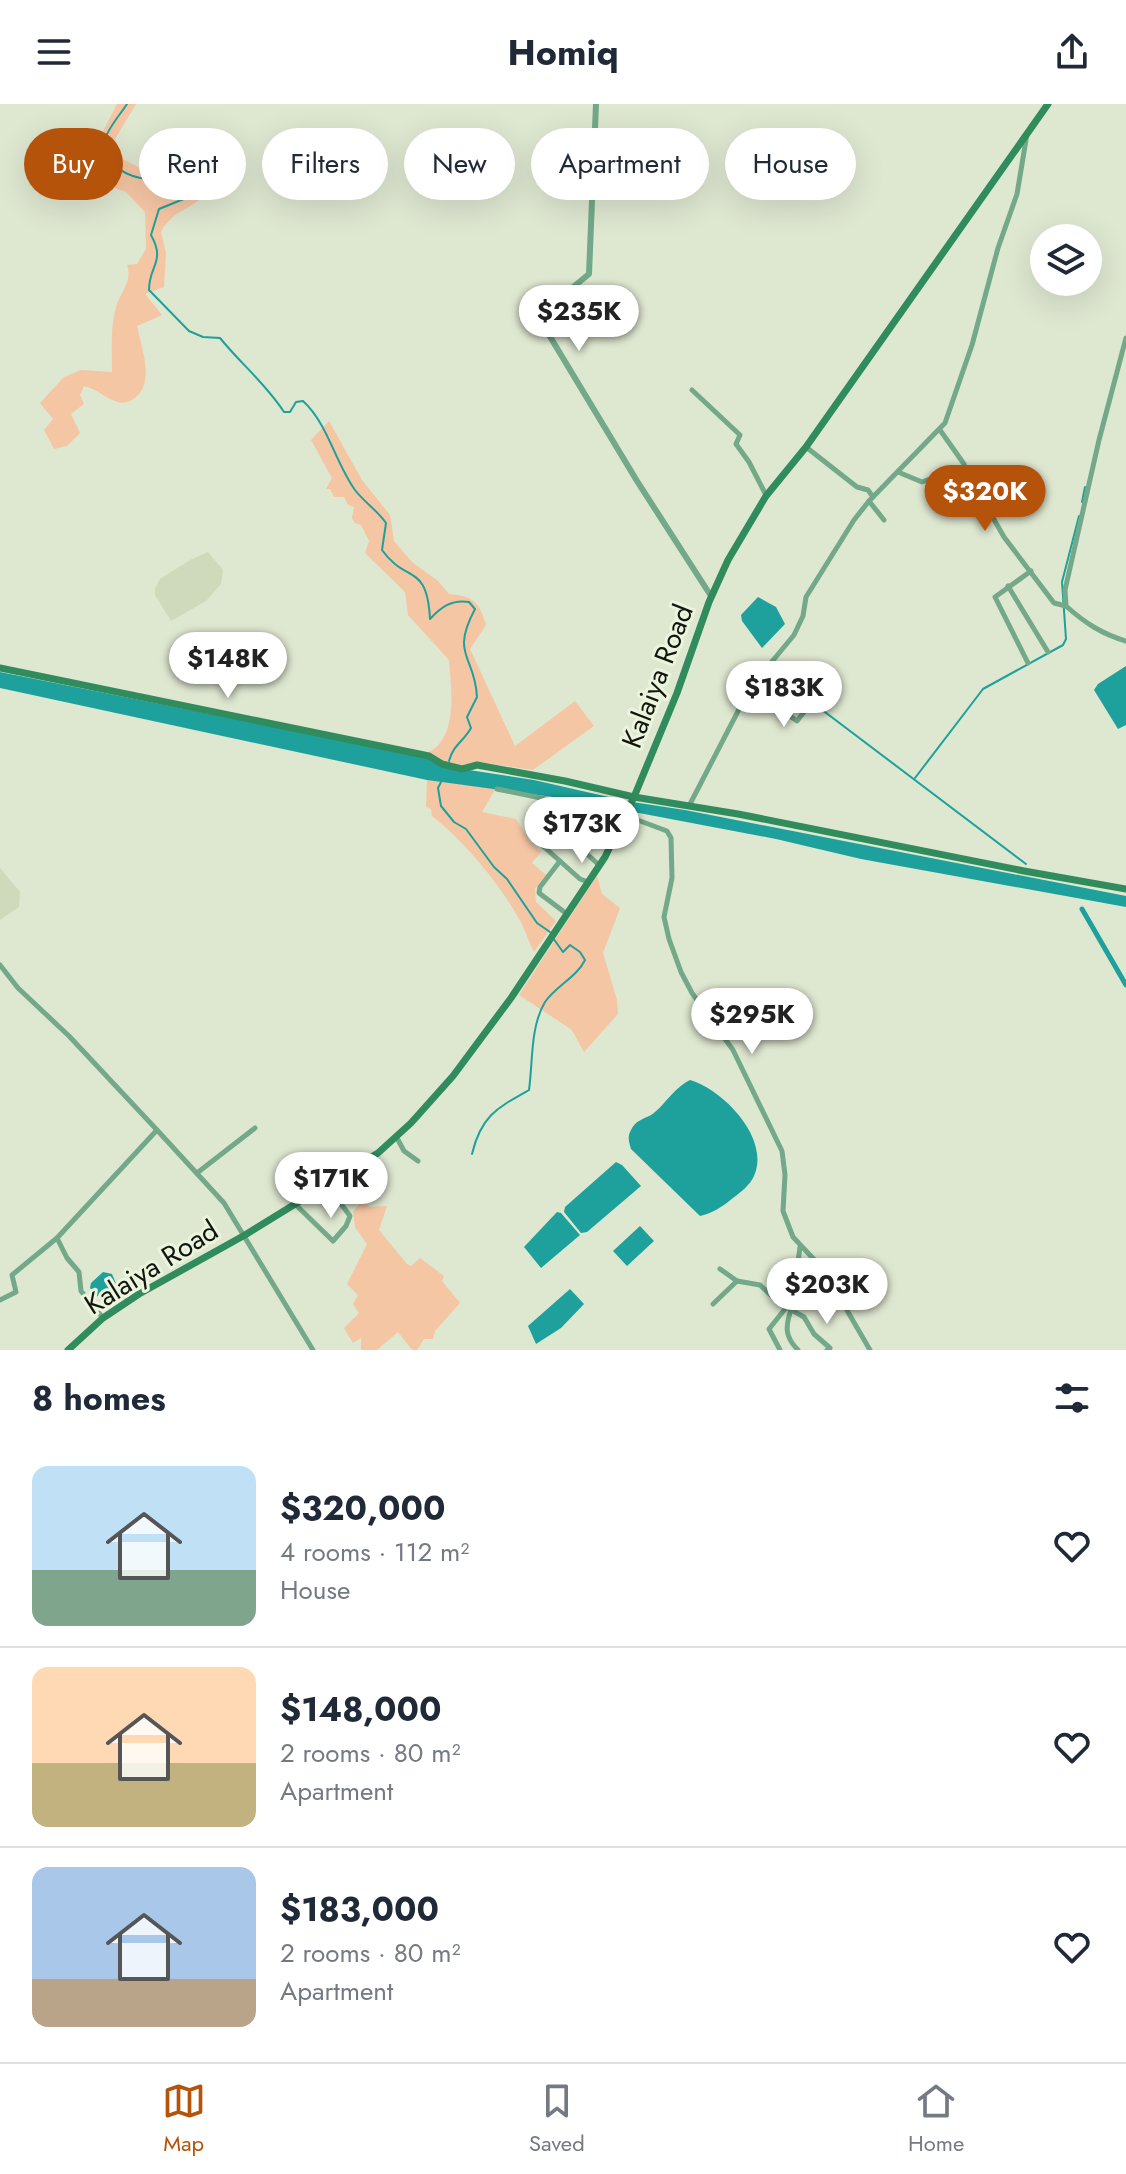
<!DOCTYPE html>
<meta charset="utf-8">
<style>
body{margin:0;font-family:Jost,sans-serif;background:#f2f2f3;color:#1f2937;height:100vh;display:flex;flex-direction:column;font-size:30px;white-space:nowrap}
*{box-sizing:border-box;margin:0}
p{font-size:26px;color:#747a83}
.icon{flex:none;width:44px;height:44px;fill:none;stroke:currentColor;stroke-width:2;stroke-linecap:round;stroke-linejoin:round}
.map{position:relative;height:1246px;overflow:hidden}
.sheet{display:flex;flex-direction:column;background:#fff;flex:1}
.sheet>*{flex:none}
.top-card{position:absolute;left:24px;top:24px;width:1078px;height:72px;display:flex;gap:16px}
.buttons{position:absolute;left:1030px;top:120px;display:grid;gap:16px}
.buttons a{display:grid;place-items:center;width:72px;height:72px;border-radius:50%;background:#fff;box-shadow:0 8px 32px #0002;font-size:40px}
.price{position:absolute;translate:-50% -68px;padding:0 18px;border-radius:28px;background:#fff;color:#222;font-size:26px;line-height:52px;filter:drop-shadow(0 2px 4px #0008)}
.price::after{content:'';position:absolute;left:50%;top:48px;width:24px;height:18px;margin-left:-12px;background:inherit;clip-path:polygon(0 0,100% 0,50% 100%)}
.price.current{background:#b45309;color:#fff}
ul{padding:0;list-style:none}
li{display:flex;align-items:center;gap:24px;height:200px;padding:0 32px}
li+li{border-top:2px solid #e0e1e3}
li span{display:grid;place-items:center;flex:none;width:224px;height:160px;border-radius:16px;color:#555}
li>.icon{margin-inline-start:auto}
span .icon{width:96px;height:96px;fill:#fffc;stroke-width:1}
li b{font-size:34px}
h2{display:flex;justify-content:space-between;align-items:center;height:96px;padding:0 32px;font-size:34px}
.chip{padding:0 28px;border-radius:36px;background:#fff;box-shadow:0 8px 32px #0002;font-size:28px;line-height:72px}
.chip.current{background:#b45309;color:#fff}
header{display:flex;justify-content:space-between;align-items:center;height:104px;padding:0 32px;background:#fff;font-size:36px;font-weight:700}
.dock{display:flex;justify-content:space-around;align-items:center;height:112px;border-top:2px solid #e0e1e3;background:#fff;font-size:22px;color:#747a83}
.dock a{display:grid;justify-items:center;gap:4px}
.dock .current{color:#b45309}
.map>svg:first-child{display:block}
</style>
<header><svg class="icon" aria-label="menu" viewBox="0 0 24 24"><path d="M4 6h16M4 12h16M4 18h16"/></svg>Homiq<svg class="icon" aria-label="share" viewBox="0 0 24 24"><path d="M12 15V3M7 8l5-5 5 5M5 13v7h14v-7"/></svg></header>
<div class="map">
<svg width="1126" height="1246" viewBox="0 0 1126 1246">
<rect width="100%" height="100%" fill="#dee7d0"/>
<g fill="#cfdabd">
<path d="M 208,448 L 223,466 L 221,480 L 206,497 L 171,517 L 155,491 L 155,485 L 160,475 L 190,456 Z"/>
<path d="M 0,764 L 20,788 L 19,803 L 0,816 Z"/>
</g>
<g fill="#f5c6a4">
<path d="M 117,0 L 136,0 L 115,35 L 123,55 L 147,68 L 185,64 L 210,84 C 196,106 173,104 161,128 L 166,149 L 164,183 L 145,190 L 162,211 L 137,222 C 141,243 155,277 136,293 C 131,297 125,300 118,298 C 107,295 97,285 84,282 L 80,291 L 84,300 L 71,310 L 80,329 L 67,342 L 54,345 L 44,326 L 53,315 L 40,299 L 64,273 L 81,266 L 112,268 C 112,246 110,225 116,203 C 120,189 133,177 127,161 L 137,160 L 146,145 L 145,108 L 126,88 L 117,85 L 95,68 L 98,37 Z"/>
<path d="M 329,317 L 362,376 L 390,411 L 394,437 L 412,458 L 438,477 L 449,490 C 474,492 479,498 486,521 L 470,545 L 515,642 L 575,597 L 594,622 L 533,666 L 479,658 L 457,662 L 446,659 L 427,649 C 459,635 451,583 449,556 L 408,511 L 405,488 L 365,449 L 369,437 L 361,421 L 355,419 L 352,414 L 354,403 L 348,401 L 344,393 L 334,393 L 330,385 L 326,385 L 332,374 L 311,336 Z"/>
<path d="M 427,676 L 496,684 L 482,708 L 516,715 L 529,736 L 541,748 L 532,759 L 546,771 L 535,785 L 536,798 L 556,817 L 534,848 C 528,837 525,824 518,813 C 498,778 464,737 432,712 L 431,705 L 426,703 Z"/>
<path d="M 597,772 L 602,790 L 620,804 L 603,849 L 617,896 L 618,910 L 584,948 L 572,926 L 519,891 Z"/>
<path d="M 363,1095 L 370,1103 L 387,1102 L 379,1126 L 407,1160 L 411,1162 L 420,1154 L 444,1172 L 442,1177 L 460,1199 L 435,1227 L 433,1235 L 424,1235 L 417,1246 L 412,1246 L 398,1228 L 377,1246 L 361,1246 L 361,1234 L 353,1239 L 344,1224 L 359,1209 L 353,1200 L 358,1191 L 347,1180 L 367,1140 L 355,1123 L 353,1108 Z"/>
</g>
<g fill="#1ea19c">
<path d="M 758,493 L 776,503 L 785,520 L 762,544 L 742,517 L 741,511 Z"/>
<path d="M 1126,562 L 1126,621 L 1118,625 L 1094,586 L 1098,580 Z"/>
<path d="M 0,568 L 410,650 L 469,666 L 534,676 L 626,697 L 685,706 L 1126,792 L 1126,803 L 861,755 L 776,735 L 560,694 L 427,676 L 0,584 Z"/>
<path d="M 690,976 C 722,985 771,1034 754,1072 C 750,1081 741,1088 733,1094 C 722,1103 713,1109 700,1112 L 631,1045 C 629,1038 627,1033 631,1026 C 635,1017 643,1015 651,1011 C 664,1003 672,985 690,976 Z"/>
<path d="M 616,1058 L 622,1061 L 641,1082 L 587,1128 L 581,1129 L 564,1108 L 565,1103 Z"/>
<path d="M 557,1108 L 561,1109 L 580,1131 L 541,1164 L 524,1143 Z"/>
<path d="M 640,1122 L 654,1137 L 627,1162 L 613,1147 Z"/>
<path d="M 103,1168 L 112,1170 L 118,1184 L 123,1187 L 118,1193 L 105,1200 L 90,1184 L 91,1179 Z"/>
<path d="M 570,1185 L 584,1200 L 561,1224 L 536,1240 L 528,1222 Z"/>
</g>
<g fill="none" stroke-linecap="round" stroke-linejoin="round">
<g stroke="#1ea19c" stroke-width="2">
<path d="M 127,0 C 120,11 107,25 104,38 C 99,60 131,74 148,75 C 164,75 176,72 191,78 L 195,86 L 191,92 L 159,105 L 151,131 C 166,158 149,161 149,186 L 189,227 L 203,233 L 220,234 C 241,260 266,280 284,308 L 290,308 L 296,298 L 303,297 C 328,320 335,358 355,386 C 364,398 377,406 386,419 L 382,446 C 406,480 427,458 430,515 C 441,503 452,495 469,498 L 475,505 C 450,552 475,551 477,593 L 467,613 L 471,624 C 464,637 453,641 449,657"/>
<path d="M 1082,398 L 1085,383"/>
<path d="M 772,568 L 1026,760"/>
<path d="M 915,674 L 983,585 L 1063,541 L 1066,535 L 1062,478 L 1079,412"/>
<path d="M 441,678 L 438,684 L 441,702 L 454,718 L 466,725 L 494,763 L 507,775 L 537,819 L 550,828"/>
<path d="M 472,1050 C 481,1012 497,1004 529,986 C 533,958 530,923 545,898 C 556,882 577,873 585,856 L 580,848 L 570,841 L 563,848 L 553,834"/>
</g>
<path stroke="#1ea19c" stroke-width="5" d="M 1082,805 L 1126,881"/>
<g stroke="#73a989" stroke-width="5">
<path d="M 1126,234 L 1099,336 L 1065,486 L 1066,502 C 1085,519 1102,530 1126,537"/>
<path d="M 692,286 L 740,331 L 736,340 L 749,358 L 766,391"/>
<path d="M 940,326 L 964,360 L 976,395 L 992,412 L 1004,433 L 1054,499 L 1066,502"/>
<path d="M 806,343 L 857,383 L 868,386 L 873,393"/>
<path d="M 898,368 L 922,378 L 930,375"/>
<path d="M 869,397 L 884,416"/>
<path d="M 1008,482 L 1048,548"/>
<path d="M 1028,559 L 995,493 L 1031,467"/>
<path d="M 750,584 L 797,617 L 811,599"/>
<path d="M 497,685 L 624,711 L 667,727 L 671,734 L 672,774 L 664,813 L 669,835 L 681,868 L 692,889 L 733,946 L 782,1047 L 785,1071 L 783,1107 L 793,1133 L 823,1165 L 870,1246"/>
<path d="M 689,702 L 750,584 L 794,531 L 803,512 L 806,493 L 854,416 L 869,397 L 945,319 L 972,241 L 998,144 L 1017,90 L 1027,30"/>
<path d="M 550,716 L 565,699"/>
<path d="M 560,757 L 540,783 L 539,789 L 567,810"/>
<path d="M 588,778 L 580,775 L 533,733 L 550,716 L 599,761"/>
<path d="M 0,861 L 18,884 L 69,932 L 157,1026"/>
<path d="M 397,1034 L 404,1047 L 418,1057"/>
<path d="M 197,1069 L 255,1024"/>
<path d="M 295,1100 L 333,1137 L 346,1122 L 350,1112 L 327,1081"/>
<path d="M 57,1134 L 67,1154 L 79,1168 L 81,1187 L 103,1214"/>
<path d="M 720,1165 L 737,1177 L 760,1181 L 779,1199 L 804,1213 L 814,1230 L 830,1244 L 827,1246"/>
<path d="M 797,1172 L 824,1200"/>
<path d="M 0,1196 L 16,1188 L 12,1171 L 57,1134 L 157,1026 L 224,1099 L 313,1246"/>
<path d="M 713,1200 L 737,1177"/>
<path d="M 791,1206 C 785,1223 785,1233 798,1246"/>
<path d="M 780,1246 L 769,1225 L 793,1195 L 800,1143"/>
</g>
<path stroke="#73a989" stroke-width="6" d="M 596,0 L 589,170 L 543,208 L 540,216 L 637,377 L 711,492"/>
<g stroke="#318c5d" stroke-width="7">
<path d="M 0,564 L 429,652 L 442,660 L 462,665 L 477,661 L 565,677 L 634,693 L 738,710 L 1024,767 L 1126,785"/>
<path d="M 68,1246 L 103,1214 L 139,1190 L 245,1131 L 378,1049 L 411,1019 L 453,972 L 511,894 L 605,753 L 634,693 L 677,589 L 709,498 L 728,456 L 766,392 L 806,343 L 1048,0"/>
</g>
</g>
<g text-anchor="middle" stroke-width="6" stroke-linejoin="round" paint-order="stroke">
<g font-size="28" fill="#13150e" stroke="#ebf4dd">
<text transform="translate(657 572) rotate(-69)" y="10">Kalaiya Road</text>
<text transform="translate(151 1163) rotate(-32)" y="10">Kalaiya Road</text>
</g>
</g>
</svg>
<div class="buttons">
<a><svg class="icon" aria-label="layers" viewBox="0 0 24 24"><path d="M12 4l9 5-9 5-9-5zM3 14l9 5 9-5"/></svg></a>
</div>
<b class="price" style="left:579px;top:249px">$235K</b>
<b class="price current" style="left:985px;top:429px">$320K</b>
<b class="price" style="left:228px;top:596px">$148K</b>
<b class="price" style="left:784px;top:625px">$183K</b>
<b class="price" style="left:582px;top:761px">$173K</b>
<b class="price" style="left:752px;top:952px">$295K</b>
<b class="price" style="left:331px;top:1116px">$171K</b>
<b class="price" style="left:827px;top:1222px">$203K</b>
<div class="top-card">
<a class="chip current">Buy</a>
<a class="chip">Rent</a>
<a class="chip">Filters</a>
<a class="chip">New</a>
<a class="chip">Apartment</a>
<a class="chip">House</a>
</div>
</div>
<section class="sheet">
<h2>8 homes<svg class="icon" aria-label="filters" viewBox="0 0 24 24"><path d="M4 7h16M4 17h16"/><circle cx="9" cy="7" r="2"/><circle cx="15" cy="17" r="2"/></svg></h2>
<ul>
<li><span style="background:linear-gradient(#bfe0f5 65%,#7fa58c 0)"><svg class="icon" aria-label="home" viewBox="0 0 24 24"><path d="M3 11l9-7 9 7M6 9v11h12V9"/></svg></span><div><b>$320,000</b><p>4 rooms · 112 m²</p><p>House</p></div><svg class="icon" aria-label="heart" viewBox="0 0 24 24"><path d="M12 20l-8-8c-3-5 5-10 8-4 3-6 11-1 8 4z"/></svg></li>
<li><span style="background:linear-gradient(#ffd9b3 60%,#c2b280 0)"><svg class="icon" aria-label="home" viewBox="0 0 24 24"><path d="M3 11l9-7 9 7M6 9v11h12V9"/></svg></span><div><b>$148,000</b><p>2 rooms · 80 m²</p><p>Apartment</p></div><svg class="icon" aria-label="heart" viewBox="0 0 24 24"><path d="M12 20l-8-8c-3-5 5-10 8-4 3-6 11-1 8 4z"/></svg></li>
<li><span style="background:linear-gradient(#a9c7e8 70%,#b9a48a 0)"><svg class="icon" aria-label="home" viewBox="0 0 24 24"><path d="M3 11l9-7 9 7M6 9v11h12V9"/></svg></span><div><b>$183,000</b><p>2 rooms · 80 m²</p><p>Apartment</p></div><svg class="icon" aria-label="heart" viewBox="0 0 24 24"><path d="M12 20l-8-8c-3-5 5-10 8-4 3-6 11-1 8 4z"/></svg></li>
</ul>
</section>
<nav class="dock">
<a class="current"><svg class="icon" aria-label="map" viewBox="0 0 24 24"><path d="M3 6l6-2 6 2 6-2v14l-6 2-6-2-6 2zM9 4v14M15 6v14"/></svg>Map</a>
<a><svg class="icon" aria-label="saved" viewBox="0 0 24 24"><path d="M7 4h10v16l-5-4-5 4z"/></svg>Saved</a>
<a><svg class="icon" aria-label="home" viewBox="0 0 24 24"><path d="M3 11l9-7 9 7M6 9v11h12V9"/></svg>Home</a>
</nav>
